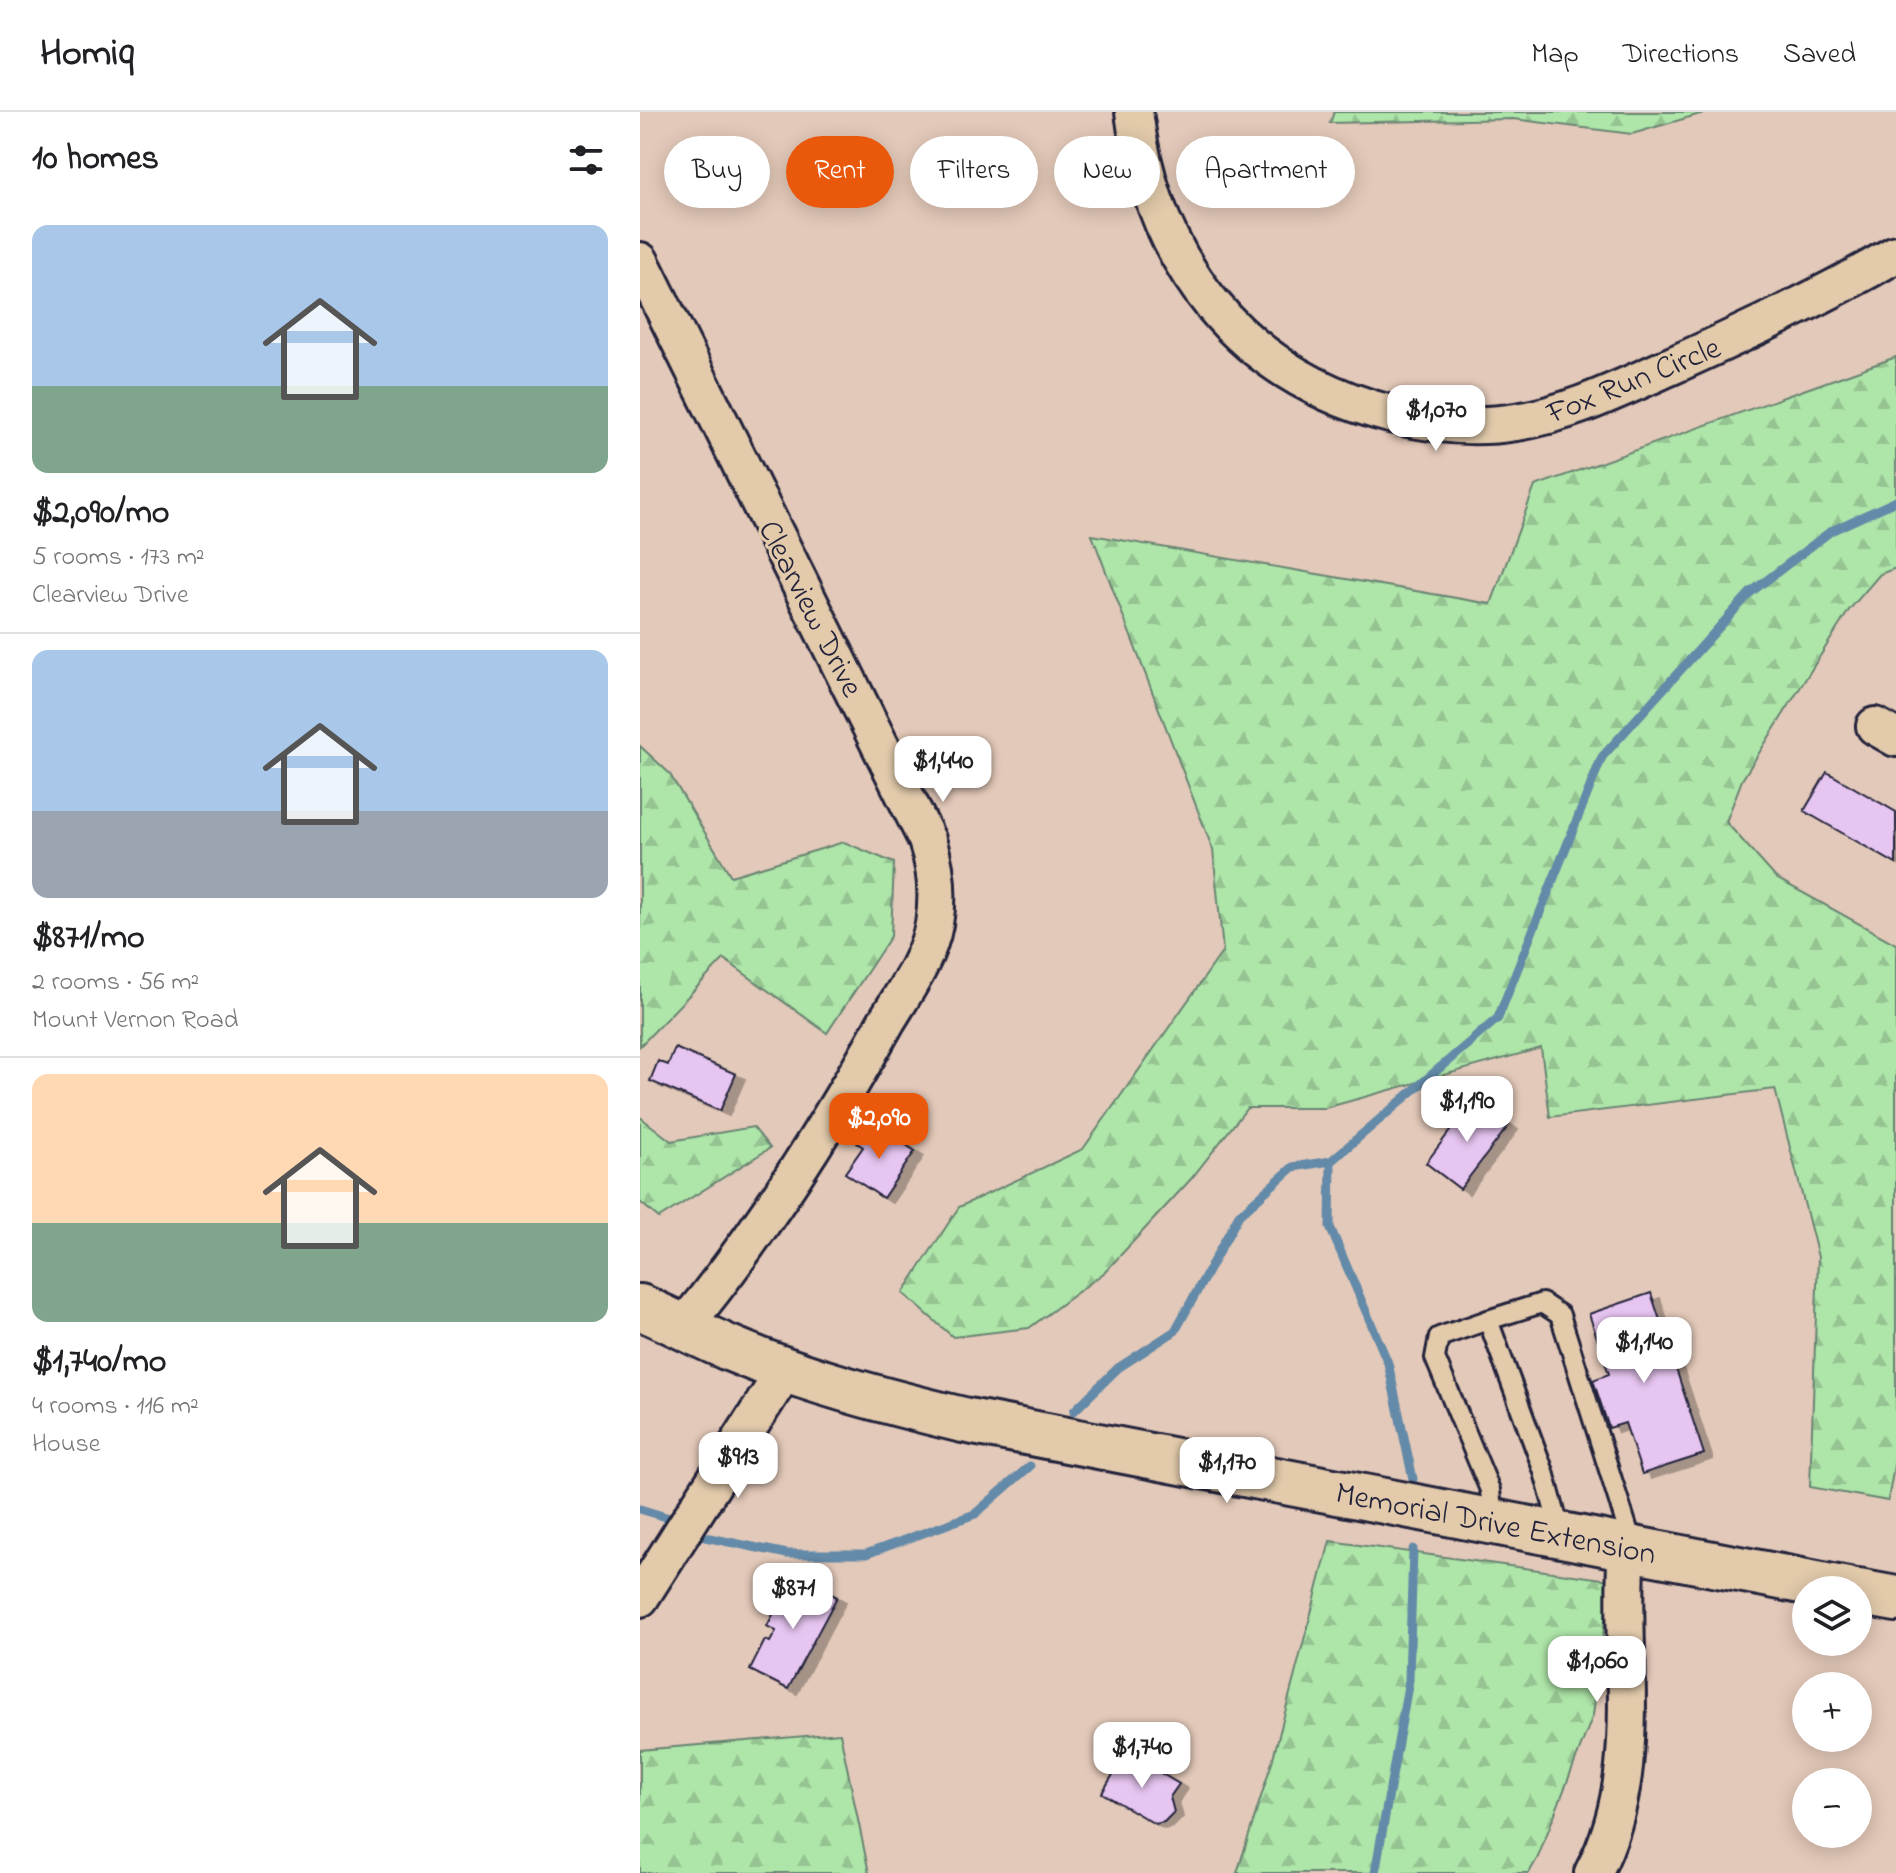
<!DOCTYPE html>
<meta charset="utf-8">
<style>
body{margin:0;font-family:"Indie Flower",sans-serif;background:#f6f6f6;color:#202124;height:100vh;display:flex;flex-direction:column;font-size:30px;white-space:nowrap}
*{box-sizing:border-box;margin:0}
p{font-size:26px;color:#757577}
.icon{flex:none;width:44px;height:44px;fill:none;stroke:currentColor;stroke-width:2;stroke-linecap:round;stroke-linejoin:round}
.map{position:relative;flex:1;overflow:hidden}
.sheet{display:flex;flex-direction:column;background:#fff;width:640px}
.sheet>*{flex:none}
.banner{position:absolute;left:24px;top:24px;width:760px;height:72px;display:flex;gap:16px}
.tools{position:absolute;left:1152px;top:1464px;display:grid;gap:16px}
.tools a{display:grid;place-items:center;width:80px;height:80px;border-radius:50%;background:#fff;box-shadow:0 4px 20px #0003;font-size:40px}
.price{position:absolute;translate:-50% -68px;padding:0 18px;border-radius:16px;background:#fff;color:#222;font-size:26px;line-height:52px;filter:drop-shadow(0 2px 4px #0008)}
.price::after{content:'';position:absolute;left:50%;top:48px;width:24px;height:18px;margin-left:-12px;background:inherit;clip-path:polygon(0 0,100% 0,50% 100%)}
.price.active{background:#ea580c;color:#fff}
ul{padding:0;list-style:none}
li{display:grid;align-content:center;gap:16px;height:424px;padding:0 32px}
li+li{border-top:2px solid #e0e0e0}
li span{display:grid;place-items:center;height:248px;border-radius:16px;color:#555}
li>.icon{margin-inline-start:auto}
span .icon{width:144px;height:144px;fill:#fffc;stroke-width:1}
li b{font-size:34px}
h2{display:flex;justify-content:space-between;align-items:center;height:96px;padding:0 32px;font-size:34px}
.pill{padding:0 28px;border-radius:36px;background:#fff;box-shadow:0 4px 20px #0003;font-size:28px;line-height:72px}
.pill.active{background:#ea580c;color:#fff}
header{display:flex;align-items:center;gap:48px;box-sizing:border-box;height:112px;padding:0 40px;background:#fff;border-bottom:2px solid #e0e0e0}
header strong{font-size:38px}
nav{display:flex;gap:44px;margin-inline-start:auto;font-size:28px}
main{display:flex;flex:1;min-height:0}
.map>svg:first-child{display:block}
</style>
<header>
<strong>Homiq</strong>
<nav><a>Map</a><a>Directions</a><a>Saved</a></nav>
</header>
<main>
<section class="sheet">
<h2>10 homes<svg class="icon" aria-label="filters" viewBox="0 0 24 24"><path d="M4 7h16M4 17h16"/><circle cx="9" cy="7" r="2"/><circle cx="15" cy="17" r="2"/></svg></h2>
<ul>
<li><span style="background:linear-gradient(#a9c7e8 65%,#7fa58c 0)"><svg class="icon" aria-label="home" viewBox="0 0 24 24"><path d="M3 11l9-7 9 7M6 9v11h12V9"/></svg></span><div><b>$2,090/mo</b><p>5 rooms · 173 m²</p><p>Clearview Drive</p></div></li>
<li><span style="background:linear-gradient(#a9c7e8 65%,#9aa5b1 0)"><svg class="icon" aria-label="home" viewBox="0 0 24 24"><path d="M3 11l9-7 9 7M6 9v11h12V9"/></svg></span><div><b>$871/mo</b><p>2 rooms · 56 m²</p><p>Mount Vernon Road</p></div></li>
<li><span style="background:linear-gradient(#ffd9b3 60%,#7fa58c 0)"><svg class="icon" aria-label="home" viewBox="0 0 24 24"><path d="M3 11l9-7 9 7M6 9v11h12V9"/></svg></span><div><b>$1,740/mo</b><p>4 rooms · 116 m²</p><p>House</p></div></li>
</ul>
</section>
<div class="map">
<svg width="1256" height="1761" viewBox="0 0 1256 1761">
<defs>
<pattern id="forest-firs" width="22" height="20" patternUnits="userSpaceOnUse" patternTransform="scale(2)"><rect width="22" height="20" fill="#aee5a8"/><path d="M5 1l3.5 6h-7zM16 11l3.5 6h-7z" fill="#95c492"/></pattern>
<filter id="shadow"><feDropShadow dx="9" dy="5" stdDeviation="0" flood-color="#0004"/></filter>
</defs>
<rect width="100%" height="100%" fill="#e3c9b9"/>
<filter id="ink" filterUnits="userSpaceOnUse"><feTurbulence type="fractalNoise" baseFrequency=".0125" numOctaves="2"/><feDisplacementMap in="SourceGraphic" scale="16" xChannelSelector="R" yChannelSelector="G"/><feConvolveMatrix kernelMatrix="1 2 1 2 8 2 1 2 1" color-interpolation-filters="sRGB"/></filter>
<g filter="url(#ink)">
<g fill="url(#forest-firs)" stroke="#688472" stroke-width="2">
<path d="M 694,0 L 1067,0 L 992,22 L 873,7 L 690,11 Z"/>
<path d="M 1256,245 L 1256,456 L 1240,462 L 1209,498 L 1102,668 L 1086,710 L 1136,766 L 1256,832 L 1256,1342 L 1248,1389 L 1170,1375 L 1178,1145 L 1135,977 L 910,1005 L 901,936 L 685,996 L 607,996 L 551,1067 L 465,1160 L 389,1216 L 313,1225 L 263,1181 L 319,1095 L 443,1037 L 583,839 L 573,738 L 452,423 L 851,492 L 895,374 Z"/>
<path d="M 0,634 L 29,661 L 91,764 L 204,730 L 254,751 L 251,824 L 187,921 L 84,847 L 0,934 Z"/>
<path d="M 0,1005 L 31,1029 L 113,1015 L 130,1036 L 19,1106 L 0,1090 Z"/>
<path d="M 690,1429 L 970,1468 L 953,1603 L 898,1745 L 889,1761 L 597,1761 L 632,1650 Z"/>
<path d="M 200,1621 L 229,1761 L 0,1761 L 0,1638 Z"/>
</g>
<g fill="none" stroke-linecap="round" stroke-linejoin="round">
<g stroke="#648aa8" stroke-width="9">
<path d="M 691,1049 L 690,1115 L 748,1251 L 773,1367"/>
<path d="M 434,1299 L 478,1256 L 535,1219 L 599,1103 L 653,1055 L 691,1049 L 858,906 L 962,645 L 1110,481 L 1191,419 L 1256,389"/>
<path d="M 0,1397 L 26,1405"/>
<path d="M 65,1425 L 147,1442 L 226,1442 L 335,1402 L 390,1354"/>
<path d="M 735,1761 L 769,1568 L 773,1437"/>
</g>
</g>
<g fill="#e7c5f1" stroke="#22223b" stroke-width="2" filter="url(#shadow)">
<path d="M 1187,660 L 1256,700 L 1256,752 L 1164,699 Z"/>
<path d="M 35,936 L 96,962 L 80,999 L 10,969 L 18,949 L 28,953 Z"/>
<path d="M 834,987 L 869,1013 L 820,1077 L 786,1051 Z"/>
<path d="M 237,1014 L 275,1039 L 243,1086 L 205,1061 L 223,1035 L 217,1031 L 223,1021 L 229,1025 Z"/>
<path d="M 1011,1181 L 1064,1342 L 1002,1362 L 985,1311 L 969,1316 L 953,1268 L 969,1262 L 949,1202 Z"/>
<path d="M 154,1462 L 197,1485 L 148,1577 L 110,1558 L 125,1528 L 130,1530 L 136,1519 L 127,1514 Z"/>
<path d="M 484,1644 L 495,1650 L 497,1647 L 539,1672 L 530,1685 L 534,1700 L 524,1710 L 515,1712 L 462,1681 Z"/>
</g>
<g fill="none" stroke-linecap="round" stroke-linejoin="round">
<defs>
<g id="lane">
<path d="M 848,1208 L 902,1191 L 920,1203 L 993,1434"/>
<path d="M 853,1409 L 850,1378 L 795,1246 L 799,1225 L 848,1208 L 904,1360 L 921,1422"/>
</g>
<g id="street">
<path d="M 494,0 C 513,151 600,263 750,302 C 790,312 834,317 876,310 C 930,302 979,277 1029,255 C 1106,220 1182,185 1256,142"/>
<path d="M 0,149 L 287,728 C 296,755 299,783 294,812 C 288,847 264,880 246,910 C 187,1016 121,1121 44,1214"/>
<path d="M 1235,614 L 1256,626"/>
<path d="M 0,1486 L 146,1257"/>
<path d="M 953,1761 C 1007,1660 978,1544 987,1435"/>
</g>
<g id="secondary">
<path d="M 0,1195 C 30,1208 59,1223 89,1236 C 164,1268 244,1289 323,1308 L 1208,1478"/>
<path d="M 1218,1480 L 1256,1487"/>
</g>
</defs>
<use href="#lane" stroke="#22223b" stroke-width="24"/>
<use href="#street" stroke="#22223b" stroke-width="42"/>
<use href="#secondary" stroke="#22223b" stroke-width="50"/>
<use href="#lane" stroke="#e2caab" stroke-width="18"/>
<use href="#street" stroke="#e2caab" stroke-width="36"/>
<use href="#secondary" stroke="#e2caab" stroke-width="44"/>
</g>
</g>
<g text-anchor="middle" stroke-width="6" stroke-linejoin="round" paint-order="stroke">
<g font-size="32" fill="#22223b" stroke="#e2caab">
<text transform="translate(993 267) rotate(-22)" y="11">Fox Run Circle</text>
<text transform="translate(172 496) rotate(63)" y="11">Clearview Drive</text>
<text transform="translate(856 1410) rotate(11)" y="11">Memorial Drive Extension</text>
</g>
</g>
</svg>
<div class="tools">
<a><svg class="icon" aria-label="layers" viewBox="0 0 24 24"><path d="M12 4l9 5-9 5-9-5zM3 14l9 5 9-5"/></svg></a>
<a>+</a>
<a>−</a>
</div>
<b class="price" style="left:796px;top:341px">$1,070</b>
<b class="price" style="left:303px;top:692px">$1,440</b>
<b class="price" style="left:827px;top:1032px">$1,190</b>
<b class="price active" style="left:239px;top:1049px">$2,090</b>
<b class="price" style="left:1004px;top:1273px">$1,140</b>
<b class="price" style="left:98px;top:1388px">$913</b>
<b class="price" style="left:587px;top:1393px">$1,170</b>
<b class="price" style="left:153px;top:1519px">$871</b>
<b class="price" style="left:957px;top:1592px">$1,060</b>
<b class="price" style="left:502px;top:1678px">$1,740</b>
<div class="banner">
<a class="pill">Buy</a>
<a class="pill active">Rent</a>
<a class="pill">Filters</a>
<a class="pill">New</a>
<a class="pill">Apartment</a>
</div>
</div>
</main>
